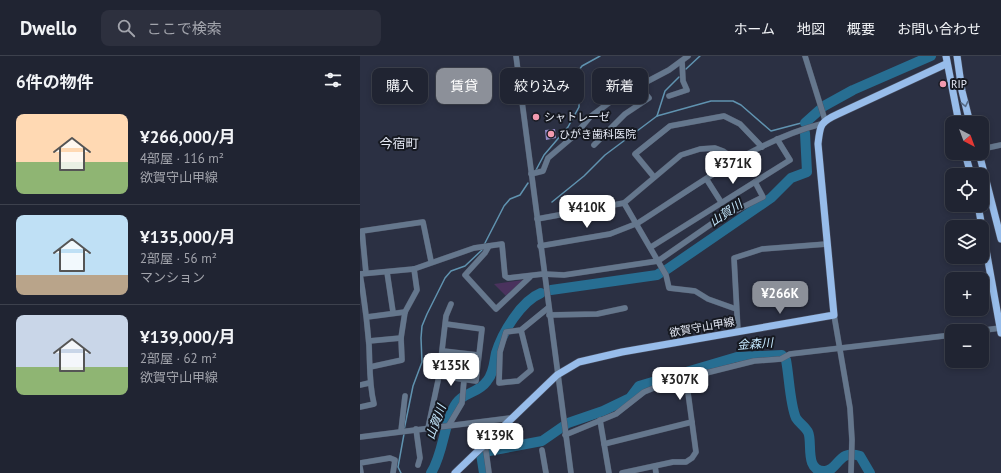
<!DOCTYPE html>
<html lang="ja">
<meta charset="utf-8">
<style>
body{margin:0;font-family:"PT Sans","Noto Sans JP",sans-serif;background:#2d303e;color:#f1f3f6;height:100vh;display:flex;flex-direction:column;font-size:15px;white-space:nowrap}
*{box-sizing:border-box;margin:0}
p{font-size:13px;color:#a2a4ac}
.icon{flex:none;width:22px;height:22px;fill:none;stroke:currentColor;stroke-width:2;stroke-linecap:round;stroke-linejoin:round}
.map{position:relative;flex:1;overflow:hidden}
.panel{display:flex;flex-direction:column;background:#202432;width:360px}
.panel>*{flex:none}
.banner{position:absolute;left:12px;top:12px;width:380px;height:36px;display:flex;gap:8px}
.needle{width:26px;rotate:139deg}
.buttons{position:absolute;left:585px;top:60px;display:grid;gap:8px}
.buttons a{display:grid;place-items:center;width:44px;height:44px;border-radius:8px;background:#202432;box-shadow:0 2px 6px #0003,0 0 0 1px #3d414d;font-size:20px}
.price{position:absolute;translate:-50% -34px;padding:0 9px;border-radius:8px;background:#fff;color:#222;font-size:13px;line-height:26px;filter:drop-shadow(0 1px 2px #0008)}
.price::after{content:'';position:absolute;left:50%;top:24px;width:12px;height:9px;margin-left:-6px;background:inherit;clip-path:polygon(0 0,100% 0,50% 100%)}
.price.current{background:#8c9099;color:#fff}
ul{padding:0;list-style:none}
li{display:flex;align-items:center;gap:12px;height:100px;padding:0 16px}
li+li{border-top:1px solid #3d414d}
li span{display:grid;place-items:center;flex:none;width:112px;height:80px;border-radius:8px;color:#555}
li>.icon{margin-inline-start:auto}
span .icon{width:48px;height:48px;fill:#fffc;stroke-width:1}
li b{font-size:17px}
h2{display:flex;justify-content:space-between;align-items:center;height:48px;padding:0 16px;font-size:17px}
.pill{padding:0 14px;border-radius:8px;background:#202432;box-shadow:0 2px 6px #0003,0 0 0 1px #3d414d;font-size:14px;line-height:36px}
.pill.current{background:#8c9099;color:#fff}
header{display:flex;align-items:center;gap:24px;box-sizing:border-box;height:56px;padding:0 20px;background:#202432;border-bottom:1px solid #3d414d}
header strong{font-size:19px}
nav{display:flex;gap:22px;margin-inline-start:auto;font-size:14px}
.search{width:280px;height:36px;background:#2d303e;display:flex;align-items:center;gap:10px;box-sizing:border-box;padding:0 14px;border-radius:8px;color:#a2a4ac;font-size:15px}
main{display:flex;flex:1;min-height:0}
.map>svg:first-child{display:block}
</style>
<header>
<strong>Dwello</strong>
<div class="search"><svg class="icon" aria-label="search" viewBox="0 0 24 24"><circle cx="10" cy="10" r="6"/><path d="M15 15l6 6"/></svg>ここで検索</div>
<nav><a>ホーム</a><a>地図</a><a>概要</a><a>お問い合わせ</a></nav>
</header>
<main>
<section class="panel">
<h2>6件の物件<svg class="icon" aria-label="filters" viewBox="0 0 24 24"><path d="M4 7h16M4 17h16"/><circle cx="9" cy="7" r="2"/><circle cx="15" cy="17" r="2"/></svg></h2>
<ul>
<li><span style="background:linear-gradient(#ffd9b3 60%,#8fb573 0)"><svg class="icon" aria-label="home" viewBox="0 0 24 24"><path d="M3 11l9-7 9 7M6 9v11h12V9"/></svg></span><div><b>¥266,000/月</b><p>4部屋 · 116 m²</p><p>欲賀守山甲線</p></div></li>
<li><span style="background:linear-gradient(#bfe0f5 75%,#b9a48a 0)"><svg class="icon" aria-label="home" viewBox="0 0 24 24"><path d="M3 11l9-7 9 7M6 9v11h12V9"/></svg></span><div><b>¥135,000/月</b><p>2部屋 · 56 m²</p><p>マンション</p></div></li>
<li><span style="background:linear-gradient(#c9d6e8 65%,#8fb573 0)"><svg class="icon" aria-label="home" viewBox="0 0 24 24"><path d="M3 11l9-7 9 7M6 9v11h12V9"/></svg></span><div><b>¥139,000/月</b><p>2部屋 · 62 m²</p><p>欲賀守山甲線</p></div></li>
</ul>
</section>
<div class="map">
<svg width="641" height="417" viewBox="0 0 641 417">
<rect width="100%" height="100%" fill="#2b3043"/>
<path fill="#4a325d" d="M 163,224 L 147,241 L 134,228 Z"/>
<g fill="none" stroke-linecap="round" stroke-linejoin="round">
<g stroke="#6093b0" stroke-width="1.5">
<path d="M 326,13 L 340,0"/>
<path d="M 297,60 L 305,35 L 319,21"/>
<path d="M 176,114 L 184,99 L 208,71 L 219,51 L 219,14 L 222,10 L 240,0"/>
<path d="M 192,146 L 224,120 L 245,99 L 297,60 L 351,45 L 373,45 L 381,49 L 411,75 L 445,66"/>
<path d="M 124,189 L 144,150 L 150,143 L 160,139 L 168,127"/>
<path d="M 44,374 L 53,330 L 62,306 L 61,282 L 62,270 L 67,258 L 85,222 L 91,215 L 105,210 L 123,193"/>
<path d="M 41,417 L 38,411 L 44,378"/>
</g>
<g stroke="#276e92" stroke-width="10">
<path d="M 445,67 L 464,50 L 493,34 L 571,0"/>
<path d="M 306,214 L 411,142 L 431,122 L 447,116 L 445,77"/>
<path d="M 191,234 L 297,219 L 300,217"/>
<path d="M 71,417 C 83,398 83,373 93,353 C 101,335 117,339 127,325 C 134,317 134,306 136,297 C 142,277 161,245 181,237"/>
<path d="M 124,417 L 121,398 L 129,395 L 182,385 L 208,367 L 243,355 L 270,342 L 279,330 L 377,301 L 422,299 L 426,304 C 429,319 430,349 436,362 C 439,367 445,370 448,376 C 453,385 444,415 464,415 C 478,416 478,392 500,400 L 510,417"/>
</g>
</g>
<path fill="#938ac7" d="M 195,73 L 196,82 L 186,84 L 185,74 Z"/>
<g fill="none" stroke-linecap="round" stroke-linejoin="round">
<defs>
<g id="minor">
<path d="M 156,0 L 211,417"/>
<path d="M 445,0 L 465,64"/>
<path d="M 309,40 L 327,34 L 323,25 L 322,5"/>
<path d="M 234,89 L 265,58 L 289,42 L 279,30"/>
<path d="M 622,93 L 641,89"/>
<path d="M 171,118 L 183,115 L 188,102 L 215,79 L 230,61 L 254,43 L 309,14 L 328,0"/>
<path d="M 294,121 L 275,98 L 310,70 L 364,60 L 380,68 L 402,91"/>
<path d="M 347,124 L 361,146"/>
<path d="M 264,147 L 306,219 L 309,232 L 335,235 L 348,243 L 376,253"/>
<path d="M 177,163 L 264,147 L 321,99 L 340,93 L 355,92 L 363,95 L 377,105"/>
<path d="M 129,190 L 125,197 L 105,219 L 136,253 L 170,221"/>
<path d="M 180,190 L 250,178 L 278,167 C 335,131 394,85 461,68"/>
<path d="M 291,191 L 430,104 L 417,83"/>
<path d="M 27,216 L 33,256"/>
<path d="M 6,217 L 2,175 L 63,166 L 71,205"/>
<path d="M 0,218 L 54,213 L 114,192 L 142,188 L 145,220 L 148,222 L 183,218 L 204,219 L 298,205 L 357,164 L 403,141 L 395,126"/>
<path d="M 189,259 L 237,258 L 265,252"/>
<path d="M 474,259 L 490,352 L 492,384 L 491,417"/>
<path d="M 7,261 L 45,256"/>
<path d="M 161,274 L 171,314 L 158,325 L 139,327 L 140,296 L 146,276 L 161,274 L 188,252"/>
<path d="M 618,275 L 640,272"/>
<path d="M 378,276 L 374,202 L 402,193 L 467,188"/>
<path d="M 9,285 L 41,282"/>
<path d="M 83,295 L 118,299"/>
<path d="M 10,311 L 42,304 L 41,282 L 45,256 L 57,234 L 54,213"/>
<path d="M 79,320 L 116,325 L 122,273 L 86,268"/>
<path d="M 0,329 L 9,327"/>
<path d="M 0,351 L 14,348 C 9,328 10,309 9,289 C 7,265 4,241 0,218"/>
<path d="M 240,364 L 249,417"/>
<path d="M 89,369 L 102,347 L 104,324"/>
<path d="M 68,372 L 79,320 L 86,260 L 91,248"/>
<path d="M 56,373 L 60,402 L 58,409"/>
<path d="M 41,375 L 45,340"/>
<path d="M 205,379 L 256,358 L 284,336 L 306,327 L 394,305 L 421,303 L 430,298 L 592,279"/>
<path d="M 0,381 L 151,362"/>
<path d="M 125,388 L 129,417"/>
<path d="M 244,388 L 332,366"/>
<path d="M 182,394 L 186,417"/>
<path d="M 0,407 L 30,402 L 35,404 L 33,417"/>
<path d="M 295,410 L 296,417"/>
<path d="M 0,411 L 1,417"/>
<path d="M 262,417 L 313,406 L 326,406 L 332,402 L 336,396 L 326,322"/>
</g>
<g id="major">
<path d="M 586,0 L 599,67"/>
<path d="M 597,0 L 602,35 L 610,67"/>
<path d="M 605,97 L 611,119"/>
<path d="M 619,97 L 641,183"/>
<path d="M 618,149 L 641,277"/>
<path d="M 95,417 L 197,319 L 219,306 L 262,296 L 474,259 L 458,88 C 460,69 460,66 478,58 L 586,8"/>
</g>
</defs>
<use href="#minor" stroke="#494e60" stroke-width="6"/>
<use href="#major" stroke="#494e60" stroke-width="8"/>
<use href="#minor" stroke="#65778d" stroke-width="5.5"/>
<use href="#major" stroke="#97bcea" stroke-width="7"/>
</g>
<defs><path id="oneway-chevron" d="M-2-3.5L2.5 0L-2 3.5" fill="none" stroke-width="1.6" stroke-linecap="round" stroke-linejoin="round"/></defs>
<use stroke="#566a86" href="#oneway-chevron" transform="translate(605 48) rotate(77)"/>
<g fill="#f29aaf" stroke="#161921" stroke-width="1.5">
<circle cx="583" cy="28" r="4"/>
<circle cx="176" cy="61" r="4"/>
<circle cx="191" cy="78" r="4"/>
</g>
<g text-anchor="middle" stroke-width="4" stroke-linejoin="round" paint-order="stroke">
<g font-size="11" fill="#e6eaf6" stroke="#161921" text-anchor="start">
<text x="591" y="32">RIP</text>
<text x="184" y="65">シャトレーゼ</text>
<text x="199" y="82">ひがき歯科医院</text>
</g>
<g font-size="11" fill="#e6eaf6" stroke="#161921">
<text transform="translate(342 271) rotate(-10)" y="4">欲賀守山甲線</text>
</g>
<g font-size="12" font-style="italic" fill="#c4e7fd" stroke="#161921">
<text transform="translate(366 157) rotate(-34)" y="4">山賀川</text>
<text transform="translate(395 288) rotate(-4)" y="4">金森川</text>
<text transform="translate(76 366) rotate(-70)" y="4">山賀川</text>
</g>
<g font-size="13" fill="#e6eaf6" stroke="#161921">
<text x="39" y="92">今宿町</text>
</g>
</g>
</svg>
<div class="buttons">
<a><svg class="needle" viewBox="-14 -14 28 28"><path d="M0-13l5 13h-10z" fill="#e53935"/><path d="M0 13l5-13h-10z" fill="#a2a4ac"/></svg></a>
<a><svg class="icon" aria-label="locate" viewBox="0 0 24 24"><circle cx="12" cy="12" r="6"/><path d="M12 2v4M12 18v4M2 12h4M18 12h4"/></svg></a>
<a><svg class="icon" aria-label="layers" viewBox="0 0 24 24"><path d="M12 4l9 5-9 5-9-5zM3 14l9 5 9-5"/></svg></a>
<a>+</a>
<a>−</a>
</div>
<b class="price" style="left:373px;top:129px">¥371K</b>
<b class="price" style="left:227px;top:173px">¥410K</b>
<b class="price current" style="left:420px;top:259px">¥266K</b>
<b class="price" style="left:91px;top:331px">¥135K</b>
<b class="price" style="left:320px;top:345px">¥307K</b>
<b class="price" style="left:135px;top:401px">¥139K</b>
<div class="banner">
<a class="pill">購入</a>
<a class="pill current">賃貸</a>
<a class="pill">絞り込み</a>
<a class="pill">新着</a>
</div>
</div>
</main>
